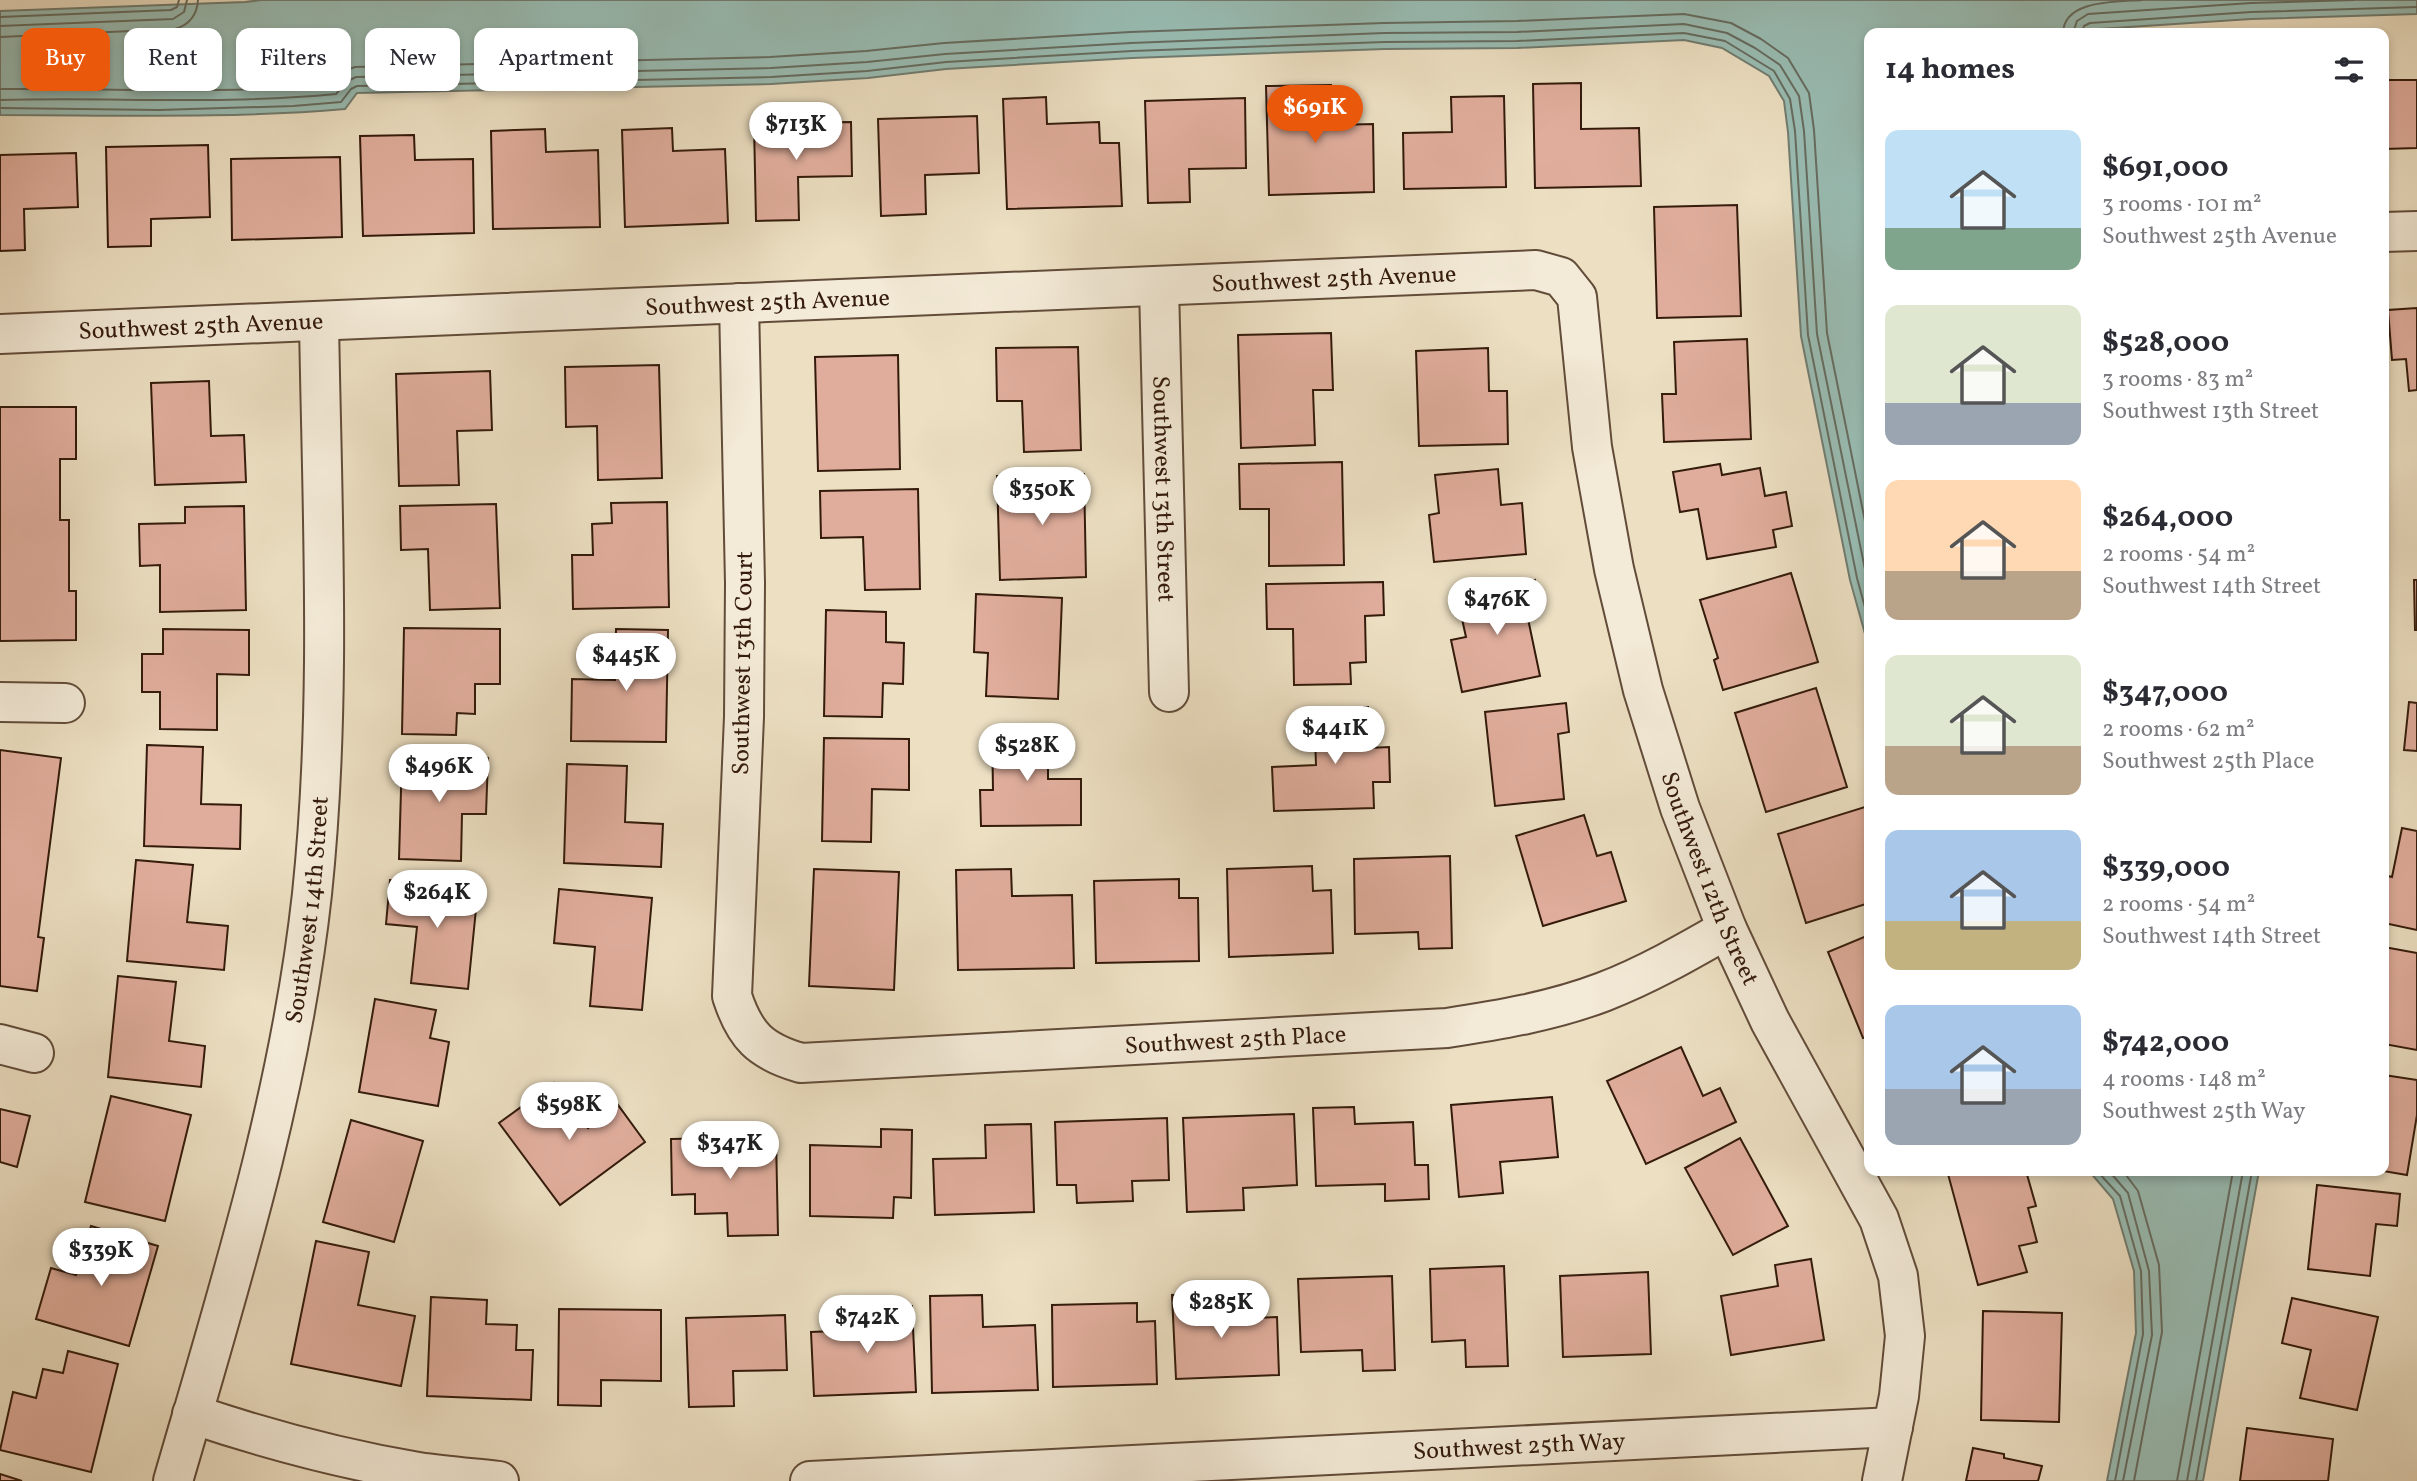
<!DOCTYPE html>
<meta charset="utf-8">
<style>
body{margin:0;font-family:Vollkorn,serif;background:#f2f2f3;color:#2b2b33;height:100vh;display:flex;flex-direction:column;font-size:26px;white-space:nowrap}
*{box-sizing:border-box;margin:0}
p{font-size:23px;color:#7c7c81}
.icon{flex:none;width:38px;height:38px;fill:none;stroke:currentColor;stroke-width:2;stroke-linecap:round;stroke-linejoin:round}
.map{position:relative;flex:1;overflow:hidden}
.sheet{position:absolute;left:1864px;top:28px;width:525px;height:1148px;display:flex;flex-direction:column;background:#fff;border-radius:14px;box-shadow:0 4px 10px #0003}
.sheet>*{flex:none}
.banner{position:absolute;left:21px;top:28px;width:665px;height:63px;display:flex;gap:14px}
.price{position:absolute;translate:-50% -60px;padding:0 16px;border-radius:24px;background:#fff;color:#222;font-size:23px;line-height:46px;filter:drop-shadow(0 2px 4px #0008)}
.price::after{content:'';position:absolute;left:50%;top:42px;width:21px;height:16px;margin-left:-10px;background:inherit;clip-path:polygon(0 0,100% 0,50% 100%)}
.price.active{background:#ea580c;color:#fff}
ul{padding:0;list-style:none}
li{display:flex;align-items:center;gap:21px;height:175px;padding:0 21px}
li span{display:grid;place-items:center;flex:none;width:196px;height:140px;border-radius:14px;color:#555}
li>.icon{margin-inline-start:auto}
span .icon{width:84px;height:84px;fill:#fffc;stroke-width:1}
li b{font-size:30px}
h2{display:flex;justify-content:space-between;align-items:center;height:84px;padding:0 21px;font-size:30px}
.chip{padding:0 24px;border-radius:14px;background:#fff;box-shadow:0 4px 10px #0003;font-size:24px;line-height:63px}
.chip.active{background:#ea580c;color:#fff}
.map>svg:first-child{display:block}
</style>
<div class="map">
<svg width="2417" height="1481" viewBox="0 0 2417 1481">
<rect width="100%" height="100%" fill="#ecdfc2"/>
<filter id="stains"><feTurbulence type="fractalNoise" baseFrequency=".00286" numOctaves="4"/><feColorMatrix values="0 0 0 0 .2 0 0 0 0 .09 0 0 0 0 .02 0 0 0 .5 -.17"/></filter>
<radialGradient id="worn" r=".72"><stop offset=".6" stop-color="#630" stop-opacity="0"/><stop offset="1" stop-color="#630" stop-opacity=".3"/></radialGradient>
<g fill="#99bdb4" stroke="#717c70" stroke-width="2">
<path d="M 261,0 L 2417,0 L 2417,14 L 2251,19 L 2038,33 L 1869,33 L 1869,648 L 1850,580 L 1801,336 L 1788,132 L 1784,101 L 1769,76 L 1722,48 L 1684,40 L 1517,48 L 1385,49 L 1132,58 L 946,69 L 868,78 L 771,84 L 357,93 L 345,109 C 230,119 115,115 0,115 L 0,11 L 245,2 Z"/>
<path d="M 2089,1171 L 2259,1171 L 2203,1481 L 2107,1481 L 2136,1333 L 2134,1271 L 2113,1199 Z"/>
</g>
<g fill="none" stroke-linecap="round" stroke-linejoin="round">
<g stroke="#666c60" stroke-width="2">
<path d="M 0,17 L 171,10 L 177,7 L 179,0"/>
<path d="M 0,26 L 173,19 L 184,12 L 187,0"/>
<path d="M 2063,33 C 2064,0 2114,2 2142,0"/>
<path d="M 2073,33 L 2077,21 L 2088,14 L 2251,3 L 2354,0"/>
<path d="M 2082,33 L 2084,26 L 2090,23 L 2251,12 L 2417,7"/>
<path d="M 0,37 L 175,29 C 189,25 197,15 198,0"/>
<path d="M 0,89 C 110,88 220,95 330,84 L 341,72 L 355,67 L 770,57 L 866,51 L 944,43 L 1130,32 L 1384,23 L 1517,21 L 1684,14 L 1731,23 L 1761,39 L 1788,58 L 1809,93 L 1814,130 L 1827,333 L 1869,541"/>
<path d="M 0,100 C 112,97 224,105 336,94 L 346,82 L 356,77 L 771,68 L 867,62 L 945,54 L 1131,43 L 1384,33 L 1517,32 L 1684,24 L 1727,33 L 1755,48 L 1780,65 L 1799,96 L 1804,131 L 1817,334 L 1869,589"/>
<path d="M 0,108 L 159,110 L 293,106 L 341,102 L 351,89 L 357,86 L 771,77 L 867,71 L 946,62 L 1132,51 L 1385,42 L 1517,41 L 1684,33 L 1725,41 L 1774,71 L 1790,99 L 1795,131 L 1808,335 L 1857,578 L 1869,622"/>
<path d="M 2097,1171 L 2120,1196 L 2141,1271 L 2143,1334 L 2115,1481"/>
<path d="M 2109,1171 L 2128,1193 L 2149,1271 L 2152,1335 L 2123,1481"/>
<path d="M 2123,1171 L 2138,1191 L 2159,1265 L 2162,1332 L 2134,1481"/>
<path d="M 2177,1481 L 2233,1171"/>
<path d="M 2187,1481 L 2243,1171"/>
<path d="M 2196,1481 L 2252,1171"/>
</g>
</g>
<g fill="#e0ad9c" stroke="#341b0b" stroke-width="2">
<path d="M 2384,80 L 2417,80 L 2417,148 L 2384,149 Z"/>
<path d="M 1581,83 L 1581,129 L 1639,128 L 1641,186 L 1535,188 L 1533,84 Z"/>
<path d="M 1331,85 L 1333,125 L 1373,124 L 1374,192 L 1269,195 L 1266,86 Z"/>
<path d="M 1504,96 L 1506,187 L 1404,189 L 1403,133 L 1452,132 L 1451,97 Z"/>
<path d="M 1046,97 L 1047,124 L 1099,122 L 1100,143 L 1119,143 L 1122,206 L 1007,209 L 1003,99 Z"/>
<path d="M 1245,98 L 1246,168 L 1189,169 L 1190,202 L 1148,203 L 1145,101 Z"/>
<path d="M 977,116 L 979,173 L 925,175 L 926,214 L 881,216 L 878,119 Z"/>
<path d="M 851,122 L 852,176 L 798,177 L 799,220 L 756,221 L 754,123 Z"/>
<path d="M 672,128 L 673,151 L 725,149 L 728,223 L 625,227 L 622,130 Z"/>
<path d="M 545,129 L 546,152 L 598,150 L 600,227 L 493,229 L 491,131 Z"/>
<path d="M 414,135 L 415,160 L 473,159 L 474,233 L 363,236 L 360,136 Z"/>
<path d="M 208,145 L 210,217 L 151,219 L 151,246 L 108,247 L 106,147 Z"/>
<path d="M 76,153 L 78,207 L 24,209 L 25,250 L 0,251 L 0,155 Z"/>
<path d="M 340,157 L 342,237 L 232,240 L 231,159 Z"/>
<path d="M 1737,205 L 1741,316 L 1657,318 L 1654,207 Z"/>
<path d="M 2417,308 L 2417,390 L 2409,391 L 2406,359 L 2392,360 L 2388,310 Z"/>
<path d="M 1331,333 L 1333,390 L 1313,390 L 1315,445 L 1241,448 L 1238,335 Z"/>
<path d="M 1747,339 L 1751,439 L 1664,442 L 1662,394 L 1676,394 L 1674,342 Z"/>
<path d="M 1078,347 L 1081,450 L 1024,452 L 1022,401 L 997,401 L 996,348 Z"/>
<path d="M 1488,348 L 1489,391 L 1507,391 L 1508,444 L 1419,446 L 1416,351 Z"/>
<path d="M 898,355 L 900,469 L 818,471 L 815,357 Z"/>
<path d="M 659,365 L 662,478 L 598,480 L 597,426 L 566,427 L 565,367 Z"/>
<path d="M 490,371 L 492,430 L 457,431 L 459,485 L 399,486 L 396,374 Z"/>
<path d="M 209,381 L 211,436 L 244,435 L 246,482 L 155,485 L 151,383 Z"/>
<path d="M 0,407 L 76,407 L 76,459 L 60,459 L 60,520 L 69,520 L 69,591 L 76,591 L 76,640 L 0,641 Z"/>
<path d="M 1342,462 L 1344,565 L 1269,566 L 1269,509 L 1240,509 L 1239,464 Z"/>
<path d="M 1720,464 L 1722,475 L 1760,468 L 1765,496 L 1786,492 L 1792,526 L 1773,530 L 1776,547 L 1707,559 L 1698,509 L 1680,512 L 1673,472 Z"/>
<path d="M 1498,469 L 1501,505 L 1522,503 L 1526,554 L 1434,562 L 1429,515 L 1439,513 L 1435,475 Z"/>
<path d="M 1084,474 L 1086,577 L 1000,580 L 997,476 Z"/>
<path d="M 918,489 L 920,589 L 865,590 L 863,537 L 821,538 L 820,491 Z"/>
<path d="M 667,502 L 669,607 L 573,609 L 572,555 L 593,555 L 592,524 L 612,523 L 611,503 Z"/>
<path d="M 496,504 L 500,608 L 430,610 L 428,549 L 401,550 L 400,506 Z"/>
<path d="M 244,506 L 246,610 L 160,612 L 160,565 L 140,566 L 139,524 L 185,523 L 185,507 Z"/>
<path d="M 1791,573 L 1818,662 L 1723,690 L 1714,660 L 1718,658 L 1700,600 Z"/>
<path d="M 1535,580 L 1541,612 L 1527,614 L 1540,676 L 1462,692 L 1451,640 L 1466,637 L 1457,596 Z"/>
<path d="M 2414,580 L 2417,580 L 2417,630 L 2415,630 Z"/>
<path d="M 1383,582 L 1384,615 L 1365,616 L 1366,662 L 1350,663 L 1351,684 L 1294,685 L 1293,629 L 1267,629 L 1266,584 Z"/>
<path d="M 976,594 L 1062,598 L 1058,699 L 986,696 L 988,653 L 974,652 Z"/>
<path d="M 826,610 L 886,612 L 886,642 L 904,643 L 903,684 L 883,683 L 882,717 L 824,716 Z"/>
<path d="M 404,628 L 500,629 L 500,684 L 475,684 L 475,714 L 457,713 L 456,735 L 402,734 Z"/>
<path d="M 163,629 L 249,630 L 249,675 L 217,674 L 217,730 L 160,729 L 160,692 L 142,692 L 142,654 L 163,654 Z"/>
<path d="M 616,629 L 668,630 L 666,742 L 571,741 L 572,679 L 615,680 Z"/>
<path d="M 1816,688 L 1847,787 L 1766,812 L 1735,713 Z"/>
<path d="M 2409,702 L 2417,703 L 2417,751 L 2404,750 Z"/>
<path d="M 1566,703 L 1569,732 L 1558,734 L 1564,799 L 1495,806 L 1485,712 Z"/>
<path d="M 1368,707 L 1369,748 L 1389,747 L 1390,782 L 1373,782 L 1374,808 L 1274,811 L 1272,767 L 1316,765 L 1314,708 Z"/>
<path d="M 1048,726 L 1048,779 L 1081,779 L 1081,825 L 981,826 L 980,790 L 993,790 L 992,727 Z"/>
<path d="M 824,738 L 909,739 L 909,790 L 872,789 L 871,842 L 822,841 Z"/>
<path d="M 147,745 L 203,747 L 201,804 L 241,805 L 240,849 L 144,846 Z"/>
<path d="M 0,750 L 61,758 L 38,937 L 44,938 L 37,991 L 0,986 Z"/>
<path d="M 402,756 L 488,758 L 486,814 L 462,814 L 461,861 L 399,859 Z"/>
<path d="M 567,764 L 627,766 L 625,822 L 663,824 L 661,867 L 564,863 Z"/>
<path d="M 1868,806 L 1869,903 L 1806,923 L 1778,834 Z"/>
<path d="M 1584,815 L 1597,856 L 1611,852 L 1626,901 L 1543,926 L 1516,836 Z"/>
<path d="M 2402,828 L 2417,831 L 2417,930 L 2384,923 L 2384,875 L 2392,877 Z"/>
<path d="M 1450,856 L 1452,948 L 1419,949 L 1418,932 L 1355,934 L 1354,859 Z"/>
<path d="M 136,860 L 193,865 L 187,922 L 228,926 L 224,970 L 127,961 Z"/>
<path d="M 1312,866 L 1313,891 L 1331,890 L 1333,953 L 1229,957 L 1227,869 Z"/>
<path d="M 814,869 L 899,872 L 894,990 L 809,986 Z"/>
<path d="M 1011,869 L 1012,896 L 1072,895 L 1074,968 L 958,970 L 956,870 Z"/>
<path d="M 1179,879 L 1179,898 L 1198,898 L 1199,961 L 1096,963 L 1094,881 Z"/>
<path d="M 390,880 L 478,889 L 468,989 L 411,983 L 417,927 L 386,924 Z"/>
<path d="M 559,889 L 652,898 L 642,1010 L 590,1006 L 595,947 L 554,943 Z"/>
<path d="M 1869,935 L 1869,1036 L 1863,1038 L 1828,952 Z"/>
<path d="M 2384,947 L 2417,953 L 2417,1050 L 2384,1044 Z"/>
<path d="M 118,976 L 176,982 L 169,1041 L 205,1046 L 201,1087 L 108,1077 Z"/>
<path d="M 375,999 L 436,1010 L 430,1038 L 449,1042 L 438,1106 L 359,1092 Z"/>
<path d="M 1681,1047 L 1703,1096 L 1720,1088 L 1736,1122 L 1646,1164 L 1607,1081 Z"/>
<path d="M 2384,1075 L 2417,1080 L 2417,1115 L 2407,1175 L 2383,1171 Z"/>
<path d="M 554,1083 L 588,1128 L 618,1105 L 645,1142 L 560,1205 L 499,1123 Z"/>
<path d="M 111,1096 L 191,1115 L 165,1221 L 85,1202 Z"/>
<path d="M 1552,1097 L 1558,1157 L 1500,1162 L 1503,1193 L 1459,1197 L 1451,1105 Z"/>
<path d="M 1354,1107 L 1355,1124 L 1413,1122 L 1415,1165 L 1428,1165 L 1429,1199 L 1385,1201 L 1385,1184 L 1316,1186 L 1313,1108 Z"/>
<path d="M 0,1109 L 30,1116 L 17,1167 L 0,1162 Z"/>
<path d="M 1294,1114 L 1297,1185 L 1243,1188 L 1244,1210 L 1187,1212 L 1183,1118 Z"/>
<path d="M 1167,1118 L 1169,1180 L 1132,1181 L 1133,1201 L 1077,1203 L 1076,1185 L 1057,1185 L 1055,1122 Z"/>
<path d="M 351,1120 L 423,1141 L 394,1242 L 323,1222 Z"/>
<path d="M 1031,1124 L 1034,1212 L 935,1215 L 933,1159 L 986,1158 L 985,1125 Z"/>
<path d="M 881,1129 L 912,1130 L 911,1198 L 894,1197 L 893,1218 L 810,1216 L 810,1145 L 881,1147 Z"/>
<path d="M 776,1137 L 778,1235 L 728,1236 L 727,1213 L 695,1214 L 695,1194 L 672,1195 L 671,1139 Z"/>
<path d="M 1740,1138 L 1788,1226 L 1733,1255 L 1685,1168 Z"/>
<path d="M 1961,1171 L 2026,1171 L 2036,1206 L 2028,1208 L 2037,1242 L 2019,1246 L 2027,1272 L 1978,1285 L 1948,1174 Z"/>
<path d="M 2317,1185 L 2400,1194 L 2397,1226 L 2376,1224 L 2370,1276 L 2308,1269 Z"/>
<path d="M 91,1226 L 158,1246 L 129,1346 L 36,1319 L 51,1268 L 76,1275 Z"/>
<path d="M 316,1241 L 369,1252 L 358,1305 L 415,1316 L 401,1386 L 291,1364 Z"/>
<path d="M 1811,1259 L 1824,1340 L 1731,1355 L 1721,1296 L 1778,1286 L 1775,1265 Z"/>
<path d="M 1504,1266 L 1508,1366 L 1466,1367 L 1465,1340 L 1432,1342 L 1430,1269 Z"/>
<path d="M 1648,1272 L 1651,1354 L 1563,1357 L 1560,1276 Z"/>
<path d="M 1392,1276 L 1395,1370 L 1363,1371 L 1362,1350 L 1301,1352 L 1298,1279 Z"/>
<path d="M 1226,1292 L 1227,1319 L 1277,1317 L 1279,1375 L 1176,1379 L 1172,1295 Z"/>
<path d="M 982,1295 L 983,1327 L 1035,1325 L 1038,1390 L 932,1393 L 930,1296 Z"/>
<path d="M 431,1297 L 487,1300 L 486,1324 L 517,1325 L 516,1350 L 533,1350 L 531,1400 L 427,1396 Z"/>
<path d="M 2292,1298 L 2378,1317 L 2357,1410 L 2300,1398 L 2311,1350 L 2282,1343 Z"/>
<path d="M 1137,1303 L 1137,1322 L 1155,1321 L 1157,1384 L 1053,1387 L 1052,1305 Z"/>
<path d="M 912,1306 L 916,1392 L 814,1396 L 811,1332 L 859,1330 L 858,1309 Z"/>
<path d="M 559,1309 L 661,1310 L 661,1381 L 601,1380 L 601,1406 L 558,1405 Z"/>
<path d="M 1983,1311 L 2062,1313 L 2059,1422 L 1981,1420 Z"/>
<path d="M 785,1315 L 787,1370 L 733,1371 L 734,1406 L 689,1407 L 686,1318 Z"/>
<path d="M 68,1351 L 118,1364 L 91,1472 L 0,1450 L 13,1392 L 36,1398 L 43,1369 L 63,1373 Z"/>
<path d="M 2247,1428 L 2333,1439 L 2328,1481 L 2240,1481 Z"/>
<path d="M 1973,1448 L 2004,1454 L 2004,1458 L 2042,1466 L 2038,1481 L 1966,1481 Z"/>
<path d="M 0,1474 L 22,1481 L 0,1481 Z"/>
</g>
<g fill="none" stroke-linecap="round" stroke-linejoin="round">
<defs>
<g id="minor">
<path d="M 2384,232 L 2417,231"/>
<path id="s1" d="M 1159,286 L 1169,692"/>
<path id="s2" d="M 739,303 L 745,583 L 744,717 L 732,996 C 745,1036 760,1051 801,1063 L 1447,1028 C 1500,1020 1553,1011 1603,992 C 1647,975 1687,952 1727,929"/>
<path id="s3" d="M 0,334 L 1536,270 L 1561,277 L 1577,297 L 1592,447 L 1614,569 L 1643,690 L 1680,808 L 1727,929 L 1770,1021 L 1879,1219 L 1898,1276 L 1905,1336 L 1899,1396 L 1882,1481"/>
<path d="M 0,702 L 65,703"/>
<path d="M 0,1044 L 34,1053"/>
<path d="M 192,1414 C 266,1439 341,1459 418,1472 C 445,1476 472,1478 499,1481"/>
<path id="s4" d="M 173,1481 C 229,1288 290,1095 312,894 C 332,704 322,512 319,321"/>
<path id="s5" d="M 810,1481 L 1893,1427"/>
</g>
</defs>
<use href="#minor" stroke="#624c39" stroke-width="42"/>
<use href="#minor" stroke="#f3ead7" stroke-width="38"/>
</g>
<g text-anchor="middle" stroke-width="5" stroke-linejoin="round" paint-order="stroke">
<g font-size="24" fill="#341b0b" stroke="#f3ead7">
<text dy="8" stroke="none"><textPath href="#s3" startOffset="1335">Southwest 25th Avenue</textPath></text>
<text dy="8" stroke="none"><textPath href="#s3" startOffset="768">Southwest 25th Avenue</textPath></text>
<text dy="8" stroke="none"><textPath href="#s3" startOffset="201">Southwest 25th Avenue</textPath></text>
<text dy="8" stroke="none"><textPath href="#s1" startOffset="203">Southwest 13th Street</textPath></text>
<text transform="translate(742 663) rotate(-89)" y="8">Southwest 13th Court</text>
<text dy="8" stroke="none"><textPath href="#s3" startOffset="2188">Southwest 12th Street</textPath></text>
<text dy="8" stroke="none"><textPath href="#s4" startOffset="588">Southwest 14th Street</textPath></text>
<text dy="8" stroke="none"><textPath href="#s2" startOffset="1230">Southwest 25th Place</textPath></text>
<text dy="8" stroke="none"><textPath href="#s5" startOffset="710">Southwest 25th Way</textPath></text>
</g>
</g>
<rect width="100%" height="100%" filter="url(#stains)"/>
<rect width="100%" height="100%" fill="url(#worn)"/>
</svg>
<b class="price active" style="left:1315px;top:145px">$691K</b>
<b class="price" style="left:796px;top:162px">$713K</b>
<b class="price" style="left:1042px;top:527px">$350K</b>
<b class="price" style="left:1497px;top:637px">$476K</b>
<b class="price" style="left:626px;top:693px">$445K</b>
<b class="price" style="left:1335px;top:766px">$441K</b>
<b class="price" style="left:1027px;top:783px">$528K</b>
<b class="price" style="left:439px;top:804px">$496K</b>
<b class="price" style="left:437px;top:930px">$264K</b>
<b class="price" style="left:569px;top:1142px">$598K</b>
<b class="price" style="left:730px;top:1181px">$347K</b>
<b class="price" style="left:101px;top:1288px">$339K</b>
<b class="price" style="left:1221px;top:1340px">$285K</b>
<b class="price" style="left:867px;top:1355px">$742K</b>
<div class="banner">
<a class="chip active">Buy</a>
<a class="chip">Rent</a>
<a class="chip">Filters</a>
<a class="chip">New</a>
<a class="chip">Apartment</a>
</div>
<section class="sheet">
<h2>14 homes<svg class="icon" aria-label="filters" viewBox="0 0 24 24"><path d="M4 7h16M4 17h16"/><circle cx="9" cy="7" r="2"/><circle cx="15" cy="17" r="2"/></svg></h2>
<ul>
<li><span style="background:linear-gradient(#bfe0f5 70%,#7fa58c 0)"><svg class="icon" aria-label="home" viewBox="0 0 24 24"><path d="M3 11l9-7 9 7M6 9v11h12V9"/></svg></span><div><b>$691,000</b><p>3 rooms · 101 m²</p><p>Southwest 25th Avenue</p></div></li>
<li><span style="background:linear-gradient(#dfe7d0 70%,#9aa5b1 0)"><svg class="icon" aria-label="home" viewBox="0 0 24 24"><path d="M3 11l9-7 9 7M6 9v11h12V9"/></svg></span><div><b>$528,000</b><p>3 rooms · 83 m²</p><p>Southwest 13th Street</p></div></li>
<li><span style="background:linear-gradient(#ffd9b3 65%,#b9a48a 0)"><svg class="icon" aria-label="home" viewBox="0 0 24 24"><path d="M3 11l9-7 9 7M6 9v11h12V9"/></svg></span><div><b>$264,000</b><p>2 rooms · 54 m²</p><p>Southwest 14th Street</p></div></li>
<li><span style="background:linear-gradient(#dfe7d0 65%,#b9a48a 0)"><svg class="icon" aria-label="home" viewBox="0 0 24 24"><path d="M3 11l9-7 9 7M6 9v11h12V9"/></svg></span><div><b>$347,000</b><p>2 rooms · 62 m²</p><p>Southwest 25th Place</p></div></li>
<li><span style="background:linear-gradient(#a9c7e8 65%,#c2b280 0)"><svg class="icon" aria-label="home" viewBox="0 0 24 24"><path d="M3 11l9-7 9 7M6 9v11h12V9"/></svg></span><div><b>$339,000</b><p>2 rooms · 54 m²</p><p>Southwest 14th Street</p></div></li>
<li><span style="background:linear-gradient(#a9c7e8 60%,#9aa5b1 0)"><svg class="icon" aria-label="home" viewBox="0 0 24 24"><path d="M3 11l9-7 9 7M6 9v11h12V9"/></svg></span><div><b>$742,000</b><p>4 rooms · 148 m²</p><p>Southwest 25th Way</p></div></li>
</ul>
</section>
</div>
